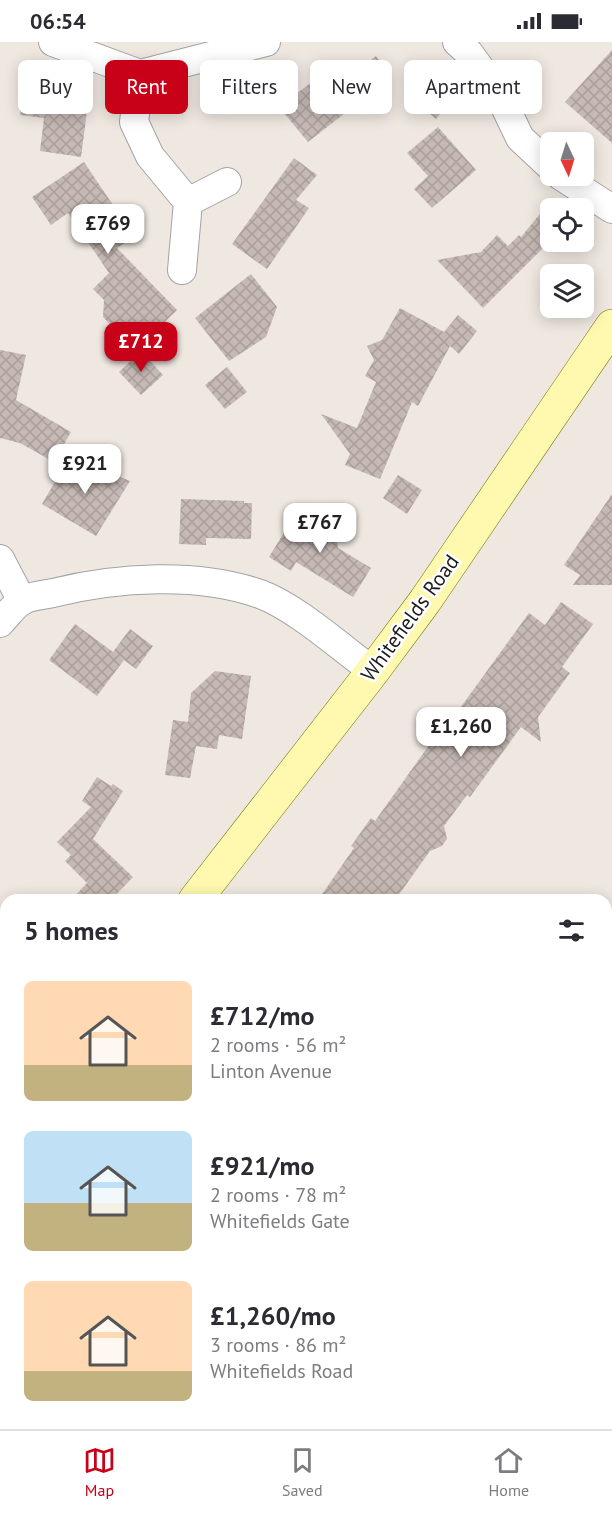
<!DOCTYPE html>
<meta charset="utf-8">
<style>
body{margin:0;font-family:"PT Sans",sans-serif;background:#f7f7f7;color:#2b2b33;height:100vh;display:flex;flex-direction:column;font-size:22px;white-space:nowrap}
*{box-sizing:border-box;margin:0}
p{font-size:20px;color:#7c7c81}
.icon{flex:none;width:33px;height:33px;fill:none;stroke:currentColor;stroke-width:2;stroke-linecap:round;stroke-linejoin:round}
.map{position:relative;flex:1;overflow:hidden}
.panel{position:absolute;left:0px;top:852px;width:612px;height:536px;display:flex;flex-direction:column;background:#fff;border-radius:18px 18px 0 0;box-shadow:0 3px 15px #0003}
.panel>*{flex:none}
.hud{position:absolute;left:18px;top:18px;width:576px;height:54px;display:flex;gap:12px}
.needle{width:39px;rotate:176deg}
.tools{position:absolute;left:540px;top:90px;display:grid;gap:12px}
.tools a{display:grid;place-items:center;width:54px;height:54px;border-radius:9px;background:#fff;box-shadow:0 3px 15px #0003;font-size:30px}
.price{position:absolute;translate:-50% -51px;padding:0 14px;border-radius:12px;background:#fff;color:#222;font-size:20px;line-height:39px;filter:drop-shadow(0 2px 3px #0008)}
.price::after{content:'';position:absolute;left:50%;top:36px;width:18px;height:14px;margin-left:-9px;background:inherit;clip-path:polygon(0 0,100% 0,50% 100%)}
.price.selected{background:#c80018;color:#fff}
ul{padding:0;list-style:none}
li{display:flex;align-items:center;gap:18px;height:150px;padding:0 24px}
li span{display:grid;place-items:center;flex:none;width:168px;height:120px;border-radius:9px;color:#555}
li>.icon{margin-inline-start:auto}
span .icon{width:72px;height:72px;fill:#fffc;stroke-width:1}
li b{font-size:26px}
h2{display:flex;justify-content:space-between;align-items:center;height:72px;padding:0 24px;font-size:26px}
.tag{padding:0 21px;border-radius:9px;background:#fff;box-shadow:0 3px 15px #0003;font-size:21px;line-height:54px}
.tag.selected{background:#c80018;color:#fff}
.status{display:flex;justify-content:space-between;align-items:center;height:42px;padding:0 30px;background:#fff;direction:ltr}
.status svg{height:16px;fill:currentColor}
.tabs{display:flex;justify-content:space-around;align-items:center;height:84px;border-top:2px solid #e1e1e2;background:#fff;font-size:16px;color:#7c7c81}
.tabs a{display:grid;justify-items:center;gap:3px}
.tabs .selected{color:#c80018}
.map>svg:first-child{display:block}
</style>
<div class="status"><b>06:54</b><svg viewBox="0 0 49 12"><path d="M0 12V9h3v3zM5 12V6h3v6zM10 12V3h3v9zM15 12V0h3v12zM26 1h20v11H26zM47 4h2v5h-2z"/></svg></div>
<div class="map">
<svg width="612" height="1387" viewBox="0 0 612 1387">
<defs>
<pattern id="building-cross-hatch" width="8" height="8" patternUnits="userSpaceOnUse" patternTransform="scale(1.5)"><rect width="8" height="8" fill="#c6b9b4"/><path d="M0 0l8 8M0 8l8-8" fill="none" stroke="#aa9e9a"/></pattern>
</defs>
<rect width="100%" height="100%" fill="#efe8e1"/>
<g fill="url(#building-cross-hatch)">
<path d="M 612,8 L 612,101 L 565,60 Z"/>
<path d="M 376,14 L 391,35 L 308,100 L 279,65 L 338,20 L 350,34 Z"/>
<path d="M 440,23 L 464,42 L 436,77 L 413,57 Z"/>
<path d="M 23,45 L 89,54 L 81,115 L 40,109 L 44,76 L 20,73 Z"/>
<path d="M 438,85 L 476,128 L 432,166 L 414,147 L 428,134 L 407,111 Z"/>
<path d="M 294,116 L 317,133 L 296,158 L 309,166 L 267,227 L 232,202 Z"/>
<path d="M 84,120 L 115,166 L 113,168 L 132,196 L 117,206 L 177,268 L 135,309 L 103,275 L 104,258 L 93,247 L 109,231 L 68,171 L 51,183 L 32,155 Z"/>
<path d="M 550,160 L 550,199 L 483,266 L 437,218 L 481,210 L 497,193 L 508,204 L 519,193 L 521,195 Z"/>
<path d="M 251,232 L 277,265 L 266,295 L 229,319 L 195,276 Z"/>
<path d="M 400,266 L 444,290 L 458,273 L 477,289 L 459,312 L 450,304 L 418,364 L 412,360 L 380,437 L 345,423 L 350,412 L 321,372 L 357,386 L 376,340 L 365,334 L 374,318 L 367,304 L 382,298 Z"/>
<path d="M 0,308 L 26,313 L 16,358 L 71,390 L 54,420 L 20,401 L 0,396 Z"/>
<path d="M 141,309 L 163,333 L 141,353 L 119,330 Z"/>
<path d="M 227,325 L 247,350 L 225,367 L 205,343 Z"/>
<path d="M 70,414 L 130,439 L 96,494 L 42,462 Z"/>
<path d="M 398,433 L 422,448 L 407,472 L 383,456 Z"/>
<path d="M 612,452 L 612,543 L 573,543 L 580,533 L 564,523 Z"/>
<path d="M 181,457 L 244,459 L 244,461 L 252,461 L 251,497 L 206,496 L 206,503 L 179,502 Z"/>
<path d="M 324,475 L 334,481 L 338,506 L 371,526 L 353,555 L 296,520 L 291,529 L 269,515 L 291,479 Z"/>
<path d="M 561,560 L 593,582 L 562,625 L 570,631 L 538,675 L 541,700 L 521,685 L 470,755 L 467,753 L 444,784 L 447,797 L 442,804 L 430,809 L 395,858 L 318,858 L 354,806 L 351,804 L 371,776 L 375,779 L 452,671 L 455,673 L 529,571 L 545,583 Z"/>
<path d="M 75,582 L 124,618 L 97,654 L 49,618 Z"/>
<path d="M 130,587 L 153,604 L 136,627 L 113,610 Z"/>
<path d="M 215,629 L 251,634 L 242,697 L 219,693 L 217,707 L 196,704 L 190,736 L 165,733 L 173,678 L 188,680 L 191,651 Z"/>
<path d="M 97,735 L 111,744 L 113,742 L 123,749 L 93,797 L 133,835 L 111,858 L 71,858 L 87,841 L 65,819 L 71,813 L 57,800 L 91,765 L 82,759 Z"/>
</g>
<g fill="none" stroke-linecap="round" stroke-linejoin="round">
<defs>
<path id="lane" d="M 0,1375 L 0,1374"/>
<g id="street">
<path d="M 53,0 L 140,32 L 266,0"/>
<path d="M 457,0 L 469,11 L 499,52 L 520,96 L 550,124"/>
<path d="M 140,32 L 134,80 L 150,114 L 188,160 L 182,228"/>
<path d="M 561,134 L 612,167"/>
<path d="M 188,160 L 227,140"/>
<path d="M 0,517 L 22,559"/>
<path d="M 0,581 C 7,574 14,563 23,558 C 31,554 44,553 53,551 C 117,535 198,530 260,552 C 296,565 341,606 373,629"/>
</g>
<g id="secondary">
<path d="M 195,858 L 373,629 L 425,559 L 612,284"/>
<path d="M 0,1092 L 6,1085"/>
<path d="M 606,1240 L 612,1243"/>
</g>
</defs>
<use href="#lane" stroke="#a3a3a3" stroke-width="15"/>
<use href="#street" stroke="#a3a3a3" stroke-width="30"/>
<use href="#secondary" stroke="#767500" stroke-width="34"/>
<g stroke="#ff6164" stroke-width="4" stroke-dasharray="3 3" stroke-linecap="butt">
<path d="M 0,1134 L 6,1144"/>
<path d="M 109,1382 L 110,1387"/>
</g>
<use href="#lane" stroke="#fff" stroke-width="14"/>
<use href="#street" stroke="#fff" stroke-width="28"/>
<use href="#secondary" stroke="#fef9af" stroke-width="33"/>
</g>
<g text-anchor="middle" stroke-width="5" stroke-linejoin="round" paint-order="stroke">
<g font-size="21" fill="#1c1c1c" stroke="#fff">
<text transform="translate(410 576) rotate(-54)" y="7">Whitefields Road</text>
</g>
</g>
</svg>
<div class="tools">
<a><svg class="needle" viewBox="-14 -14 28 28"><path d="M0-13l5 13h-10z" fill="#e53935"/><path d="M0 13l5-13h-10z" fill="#7c7c81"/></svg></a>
<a><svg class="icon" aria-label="locate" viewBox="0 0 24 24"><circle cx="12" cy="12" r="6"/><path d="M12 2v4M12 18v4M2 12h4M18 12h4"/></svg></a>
<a><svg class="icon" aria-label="layers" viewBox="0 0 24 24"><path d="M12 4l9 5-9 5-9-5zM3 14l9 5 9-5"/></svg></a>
</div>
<b class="price" style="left:108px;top:213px">£769</b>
<b class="price selected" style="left:141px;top:331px">£712</b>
<b class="price" style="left:85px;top:453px">£921</b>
<b class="price" style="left:320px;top:512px">£767</b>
<b class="price" style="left:461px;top:716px">£1,260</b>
<div class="hud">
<a class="tag">Buy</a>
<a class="tag selected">Rent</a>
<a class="tag">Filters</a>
<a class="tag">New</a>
<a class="tag">Apartment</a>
</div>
<section class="panel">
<h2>5 homes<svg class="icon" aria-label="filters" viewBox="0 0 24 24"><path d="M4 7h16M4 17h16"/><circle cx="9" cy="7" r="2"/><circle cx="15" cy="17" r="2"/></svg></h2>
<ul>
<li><span style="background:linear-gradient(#ffd9b3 70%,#c2b280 0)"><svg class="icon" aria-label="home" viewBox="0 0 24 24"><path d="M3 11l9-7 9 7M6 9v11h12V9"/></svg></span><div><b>£712/mo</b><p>2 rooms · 56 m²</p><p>Linton Avenue</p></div></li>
<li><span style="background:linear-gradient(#bfe0f5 60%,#c2b280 0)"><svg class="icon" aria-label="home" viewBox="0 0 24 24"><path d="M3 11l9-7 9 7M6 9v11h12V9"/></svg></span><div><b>£921/mo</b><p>2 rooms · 78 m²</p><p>Whitefields Gate</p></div></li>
<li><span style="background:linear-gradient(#ffd9b3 75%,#c2b280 0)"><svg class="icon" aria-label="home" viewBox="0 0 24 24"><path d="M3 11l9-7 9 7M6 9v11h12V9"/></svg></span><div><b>£1,260/mo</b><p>3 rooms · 86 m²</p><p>Whitefields Road</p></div></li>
</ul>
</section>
</div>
<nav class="tabs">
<a class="selected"><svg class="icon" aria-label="map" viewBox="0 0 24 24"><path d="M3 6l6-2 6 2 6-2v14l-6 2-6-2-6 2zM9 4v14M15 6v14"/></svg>Map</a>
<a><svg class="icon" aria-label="saved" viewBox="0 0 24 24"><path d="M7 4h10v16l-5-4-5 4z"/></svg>Saved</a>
<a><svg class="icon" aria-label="home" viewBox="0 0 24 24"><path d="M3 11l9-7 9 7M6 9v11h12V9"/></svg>Home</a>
</nav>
